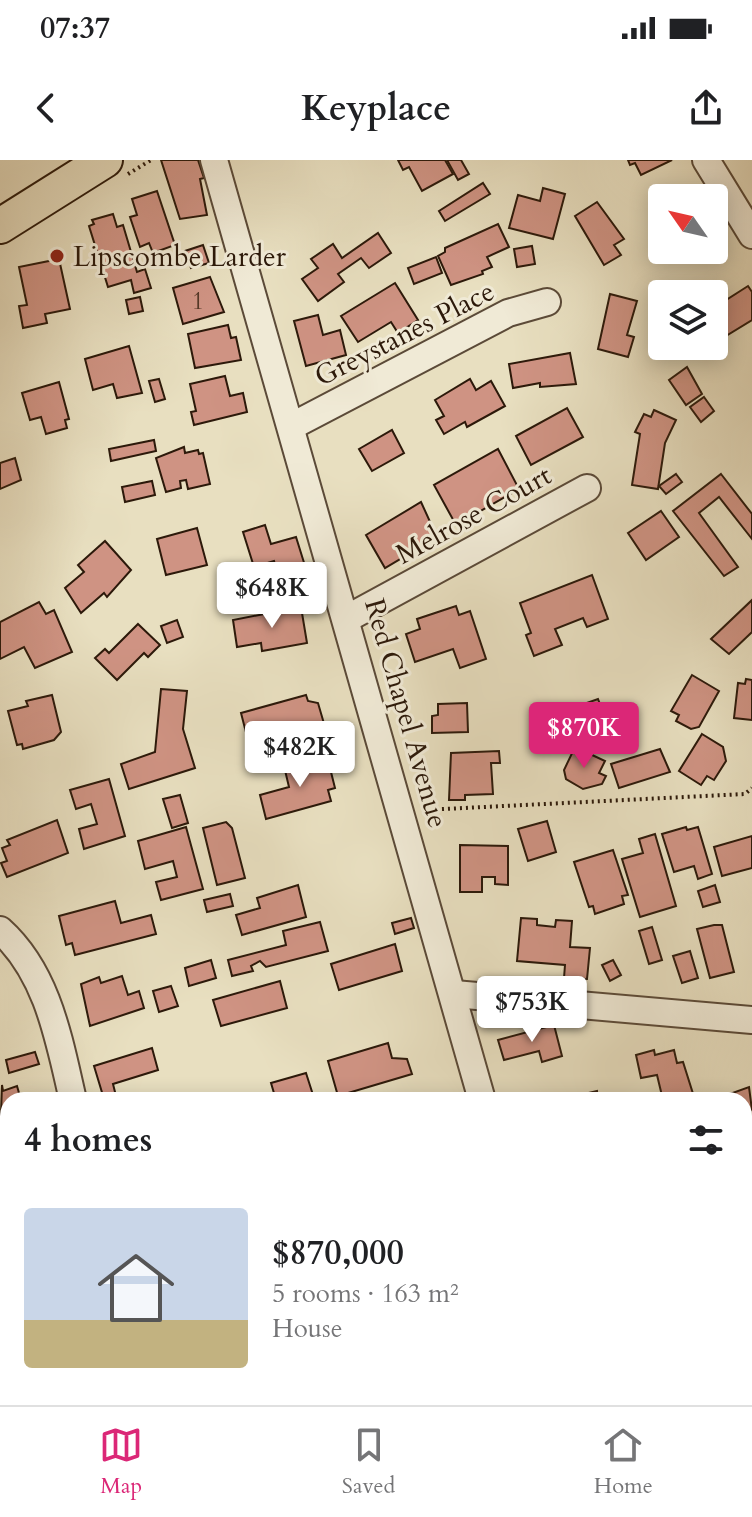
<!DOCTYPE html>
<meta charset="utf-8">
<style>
body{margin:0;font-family:Cardo,serif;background:#f6f6f6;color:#202124;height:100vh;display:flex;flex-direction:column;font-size:30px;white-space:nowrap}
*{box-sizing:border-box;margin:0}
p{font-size:26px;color:#757577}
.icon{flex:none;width:44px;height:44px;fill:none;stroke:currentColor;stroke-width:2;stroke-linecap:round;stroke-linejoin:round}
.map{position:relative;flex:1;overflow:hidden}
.drawer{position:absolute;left:0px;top:932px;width:752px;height:314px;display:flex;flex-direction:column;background:#fff;border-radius:24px 24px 0 0;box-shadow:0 4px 20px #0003}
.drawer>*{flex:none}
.needle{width:52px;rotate:304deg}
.fabs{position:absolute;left:648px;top:24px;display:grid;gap:16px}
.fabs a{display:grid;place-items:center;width:80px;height:80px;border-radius:8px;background:#fff;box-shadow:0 4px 20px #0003;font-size:40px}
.price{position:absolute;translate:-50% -68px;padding:0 18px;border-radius:8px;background:#fff;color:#222;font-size:26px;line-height:52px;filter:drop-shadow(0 2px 4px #0008)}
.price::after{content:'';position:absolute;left:50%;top:48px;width:24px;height:18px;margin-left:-12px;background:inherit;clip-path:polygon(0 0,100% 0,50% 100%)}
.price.current{background:#db2777;color:#fff}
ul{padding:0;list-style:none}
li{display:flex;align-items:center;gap:24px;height:200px;padding:0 24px}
li span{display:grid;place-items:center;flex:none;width:224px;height:160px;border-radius:8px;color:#555}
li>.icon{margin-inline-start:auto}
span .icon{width:96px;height:96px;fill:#fffc;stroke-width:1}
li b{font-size:34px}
h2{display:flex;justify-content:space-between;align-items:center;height:96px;padding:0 24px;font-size:34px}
.status{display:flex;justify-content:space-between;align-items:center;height:56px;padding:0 40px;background:#fff;direction:ltr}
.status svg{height:22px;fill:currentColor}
header{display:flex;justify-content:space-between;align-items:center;height:104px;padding:0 24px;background:#fff;font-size:36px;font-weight:700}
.tabs{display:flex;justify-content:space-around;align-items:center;height:112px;border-top:2px solid #e0e0e0;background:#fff;font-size:22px;color:#757577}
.tabs a{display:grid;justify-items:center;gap:4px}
.tabs .current{color:#db2777}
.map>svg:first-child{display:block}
</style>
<div class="status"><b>07:37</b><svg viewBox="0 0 49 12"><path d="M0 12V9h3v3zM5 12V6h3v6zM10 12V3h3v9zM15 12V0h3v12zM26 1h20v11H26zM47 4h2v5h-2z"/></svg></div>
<header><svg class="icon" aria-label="back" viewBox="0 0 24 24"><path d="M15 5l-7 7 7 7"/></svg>Keyplace<svg class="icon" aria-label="share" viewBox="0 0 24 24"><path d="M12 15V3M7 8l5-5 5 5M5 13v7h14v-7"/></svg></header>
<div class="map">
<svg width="752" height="1245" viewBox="0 0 752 1245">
<rect width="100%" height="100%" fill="#e8dfc0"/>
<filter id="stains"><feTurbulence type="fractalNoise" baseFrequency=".0025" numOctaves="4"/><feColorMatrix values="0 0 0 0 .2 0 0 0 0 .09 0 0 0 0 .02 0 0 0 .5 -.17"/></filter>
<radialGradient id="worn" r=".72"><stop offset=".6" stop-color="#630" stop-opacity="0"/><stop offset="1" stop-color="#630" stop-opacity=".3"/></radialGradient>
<g fill="#cf9383" stroke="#2c190a" stroke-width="2">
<path d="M 161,0 L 198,0 L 204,18 L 200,19 L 207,55 L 180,59 Z"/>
<path d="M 398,0 L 445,0 L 453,14 L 422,31 L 409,7 L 403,10 Z"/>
<path d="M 447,0 L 461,0 L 469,14 L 458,20 Z"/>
<path d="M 628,0 L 672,0 L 641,15 L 635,3 L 630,5 Z"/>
<path d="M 483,23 L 490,34 L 445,61 L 439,51 Z"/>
<path d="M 543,28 L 565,34 L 553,79 L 509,68 L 518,35 L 540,41 Z"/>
<path d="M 157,31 L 175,85 L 153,93 L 149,83 L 140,87 L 130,57 L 137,55 L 132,39 Z"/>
<path d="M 597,42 L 624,79 L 614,85 L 621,95 L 604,105 L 575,56 Z"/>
<path d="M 113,54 L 117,67 L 123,65 L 137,112 L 145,109 L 151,128 L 134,133 L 131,120 L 108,127 L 89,66 L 94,64 L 92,60 Z"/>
<path d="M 498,64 L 509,87 L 487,97 L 492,107 L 482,111 L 483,114 L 451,125 L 438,96 L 445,92 L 445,88 Z"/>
<path d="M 378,73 L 391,93 L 369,108 L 361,98 L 338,114 L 344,122 L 318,141 L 302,119 L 318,108 L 311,99 L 333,84 L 342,98 Z"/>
<path d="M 203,85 L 209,103 L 191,108 L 185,91 Z"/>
<path d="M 532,86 L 535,104 L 517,107 L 514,89 Z"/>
<path d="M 436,97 L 442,113 L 414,124 L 408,108 Z"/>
<path d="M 59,99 L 70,149 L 45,154 L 47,163 L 23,168 L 19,146 L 27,145 L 19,107 Z"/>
<path d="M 210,117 L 224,152 L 183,164 L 173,128 Z"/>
<path d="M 395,123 L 418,160 L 398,173 L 391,162 L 358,182 L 341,156 Z"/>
<path d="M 748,126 L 752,132 L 752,160 L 721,179 L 714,172 L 714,137 L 719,142 L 726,140 Z"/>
<path d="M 610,134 L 637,141 L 627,175 L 634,177 L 628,197 L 598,189 Z"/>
<path d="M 140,137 L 143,151 L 129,154 L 126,140 Z"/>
<path d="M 318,155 L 323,175 L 340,170 L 346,195 L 306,206 L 294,161 Z"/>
<path d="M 228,165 L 231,178 L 236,177 L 241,200 L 195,208 L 188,174 Z"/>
<path d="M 129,186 L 142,233 L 117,238 L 113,224 L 93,230 L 85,199 Z"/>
<path d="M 570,193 L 576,224 L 540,227 L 540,223 L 513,228 L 509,204 Z"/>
<path d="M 687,207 L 702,234 L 686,245 L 669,220 Z"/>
<path d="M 225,216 L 230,236 L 243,233 L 247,252 L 194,265 L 191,252 L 196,251 L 190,224 Z"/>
<path d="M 159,219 L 165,239 L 155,242 L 149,221 Z"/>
<path d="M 470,219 L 476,230 L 491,221 L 505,246 L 467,267 L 465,262 L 444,274 L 436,260 L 444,256 L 435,240 Z"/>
<path d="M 59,222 L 69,259 L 65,260 L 67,268 L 46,274 L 41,257 L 30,260 L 22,233 Z"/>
<path d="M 704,237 L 714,251 L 701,262 L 690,247 Z"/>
<path d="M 567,248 L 583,277 L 531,305 L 516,276 Z"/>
<path d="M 654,250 L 676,260 L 665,283 L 658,329 L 632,325 L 640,274 L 635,272 L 644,254 L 651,257 Z"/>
<path d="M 392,270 L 404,293 L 372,311 L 359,289 Z"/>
<path d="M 154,280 L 156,291 L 111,301 L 109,289 Z"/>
<path d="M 184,287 L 185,293 L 198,290 L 199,294 L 203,293 L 210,324 L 188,329 L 186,320 L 180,321 L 181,328 L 166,332 L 156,298 Z"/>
<path d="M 498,289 L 519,329 L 456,365 L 434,325 Z"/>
<path d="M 15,298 L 21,320 L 0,329 L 0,303 Z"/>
<path d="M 676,314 L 682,322 L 666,334 L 659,326 Z"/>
<path d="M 721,314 L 752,354 L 752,379 L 719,337 L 699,353 L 738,407 L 724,416 L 673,351 Z"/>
<path d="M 152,321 L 155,335 L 125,342 L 122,327 Z"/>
<path d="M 421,342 L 437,377 L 385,408 L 366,375 Z"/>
<path d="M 661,351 L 679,377 L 646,400 L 628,373 Z"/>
<path d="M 265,365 L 271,384 L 296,377 L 306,409 L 279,418 L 274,401 L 254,407 L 243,372 Z"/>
<path d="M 197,368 L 207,405 L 166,415 L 157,379 Z"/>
<path d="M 105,381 L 131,410 L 107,437 L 104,433 L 81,453 L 65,428 L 84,412 L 78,405 Z"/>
<path d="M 592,415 L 608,459 L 587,467 L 583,458 L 555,469 L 562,485 L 534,496 L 526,475 L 531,473 L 520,443 Z"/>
<path d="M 752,440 L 752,472 L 729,494 L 711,479 Z"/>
<path d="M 39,442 L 46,454 L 54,450 L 72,492 L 35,508 L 24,487 L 0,499 L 0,462 Z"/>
<path d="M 456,446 L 459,455 L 470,451 L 486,499 L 460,508 L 453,489 L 415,502 L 406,474 L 420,469 L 417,459 Z"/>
<path d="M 301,447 L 307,483 L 262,491 L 261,483 L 237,487 L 233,460 Z"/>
<path d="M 177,460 L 183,477 L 167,483 L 161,466 Z"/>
<path d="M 138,464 L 160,485 L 148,497 L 144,493 L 117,520 L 95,498 L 105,489 L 109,493 Z"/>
<path d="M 692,515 L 719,531 L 699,567 L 691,569 L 676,561 L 679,555 L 671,551 Z"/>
<path d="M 746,519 L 752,520 L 752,560 L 734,558 L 738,523 L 745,524 Z"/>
<path d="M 161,529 L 187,531 L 183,569 L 195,608 L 129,629 L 121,604 L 155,592 Z"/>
<path d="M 52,535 L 61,572 L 54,580 L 23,589 L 22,584 L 17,585 L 8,551 L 28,546 L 26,541 Z"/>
<path d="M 306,535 L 308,541 L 318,543 L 325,567 L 287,578 L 285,573 L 270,577 L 272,582 L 250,588 L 241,553 Z"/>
<path d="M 598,539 L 605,557 L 594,561 L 599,573 L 566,584 L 557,579 L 555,568 L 551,566 L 558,553 Z"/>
<path d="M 467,543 L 468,572 L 432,573 L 432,556 L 438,555 L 438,544 Z"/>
<path d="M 702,574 L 723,587 L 726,601 L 714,620 L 707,616 L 701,625 L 679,611 Z"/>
<path d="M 575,587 L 605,601 L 599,613 L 606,616 L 602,624 L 583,629 L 566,619 L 564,610 Z"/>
<path d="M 660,589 L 670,612 L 619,628 L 611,604 Z"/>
<path d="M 499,591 L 500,603 L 491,603 L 493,634 L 465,635 L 465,640 L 449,640 L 451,593 Z"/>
<path d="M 319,597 L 322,610 L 330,608 L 335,628 L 328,630 L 331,641 L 266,659 L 260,635 L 289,627 L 284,606 Z"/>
<path d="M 109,619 L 125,676 L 84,689 L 79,669 L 97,664 L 91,644 L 76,649 L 70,630 Z"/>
<path d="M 180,635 L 188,663 L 172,668 L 163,639 Z"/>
<path d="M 57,660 L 68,693 L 7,717 L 1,703 L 7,701 L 2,688 L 10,685 L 7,680 Z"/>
<path d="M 547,661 L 556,692 L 528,701 L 518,669 Z"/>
<path d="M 226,662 L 232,668 L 245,718 L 217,725 L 203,668 Z"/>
<path d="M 186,667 L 203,729 L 161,740 L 156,722 L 177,717 L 173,701 L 145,709 L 138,681 Z"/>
<path d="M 686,667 L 687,670 L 698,667 L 712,714 L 698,719 L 694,706 L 674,712 L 662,674 Z"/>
<path d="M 655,674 L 676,746 L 640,757 L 622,699 L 643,693 L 639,679 Z"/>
<path d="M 752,676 L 752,708 L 722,716 L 714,687 Z"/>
<path d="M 460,685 L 508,686 L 508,725 L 495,724 L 495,717 L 482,717 L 482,732 L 460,732 Z"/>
<path d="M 613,690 L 628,735 L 622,736 L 624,744 L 595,754 L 593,746 L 589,747 L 574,702 Z"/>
<path d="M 298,725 L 306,757 L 242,775 L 236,755 L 260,748 L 257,738 Z"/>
<path d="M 715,725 L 720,742 L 703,747 L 698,731 Z"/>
<path d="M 230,734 L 233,746 L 207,752 L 204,740 Z"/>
<path d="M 115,741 L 121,763 L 151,755 L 156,774 L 75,795 L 72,783 L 66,785 L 59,756 Z"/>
<path d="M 411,758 L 414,768 L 395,774 L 392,763 Z"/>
<path d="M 521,758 L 537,759 L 537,765 L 555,767 L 556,760 L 572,761 L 570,787 L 590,788 L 587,819 L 564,818 L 565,805 L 517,801 Z"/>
<path d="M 320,762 L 328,791 L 266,807 L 260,801 L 251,806 L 253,811 L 232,816 L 228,800 L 286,785 L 283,771 Z"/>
<path d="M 714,765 L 722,765 L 734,812 L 710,818 L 697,769 Z"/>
<path d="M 652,767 L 662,800 L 649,804 L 639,771 Z"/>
<path d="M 395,784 L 402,811 L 339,830 L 331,804 Z"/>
<path d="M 690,791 L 698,818 L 682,823 L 673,796 Z"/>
<path d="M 211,800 L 216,818 L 189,826 L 185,808 Z"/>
<path d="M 613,800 L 621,815 L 610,821 L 602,805 Z"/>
<path d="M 122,816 L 128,835 L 139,831 L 144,848 L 90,866 L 81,824 L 99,817 L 101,823 Z"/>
<path d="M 280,821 L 287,848 L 221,866 L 213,840 Z"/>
<path d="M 171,826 L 178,846 L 159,852 L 153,831 Z"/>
<path d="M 554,865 L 562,896 L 542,902 L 539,891 L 504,900 L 498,880 Z"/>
<path d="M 388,883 L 392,898 L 407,899 L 412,914 L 338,936 L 328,901 Z"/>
<path d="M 152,888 L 158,910 L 113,924 L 116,936 L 104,939 L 94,906 Z"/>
<path d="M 654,890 L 655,895 L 674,890 L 677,903 L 683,902 L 695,940 L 663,940 L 657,915 L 641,918 L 636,895 Z"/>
<path d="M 35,892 L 39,904 L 9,913 L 6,900 Z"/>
<path d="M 306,913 L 314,938 L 276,940 L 271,923 Z"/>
<path d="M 2,925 L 3,931 L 17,926 L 21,940 L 8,940 L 8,980 L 0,982 Z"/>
<path d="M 749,927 L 752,950 L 744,953 L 744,940 L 713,940 Z"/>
<path d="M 597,931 L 598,939 L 608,937 L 608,940 L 559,940 Z"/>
<path d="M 8,1020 L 8,1055 L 0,1055 L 0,1022 Z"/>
<path d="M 79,1238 L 127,1238 L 129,1245 L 81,1245 Z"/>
<path d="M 237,1238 L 258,1238 L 260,1245 L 234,1245 L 232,1239 Z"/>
<path d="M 631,1238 L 661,1238 L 662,1243 L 633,1245 Z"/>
</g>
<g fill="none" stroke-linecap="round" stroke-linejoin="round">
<defs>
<g id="minor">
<path d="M 214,0 L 482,940"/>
<path d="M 706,0 L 752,75"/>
<path d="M 292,266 L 508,153 L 547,142"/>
<path d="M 348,458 L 587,328"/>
<path d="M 0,770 C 48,813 59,880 73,940"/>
<path d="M 454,834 L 752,860"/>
<path d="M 0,1231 L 8,1228"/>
<path d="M 155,1238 L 157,1245"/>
<path d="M 566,1238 L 568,1245"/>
</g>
<path id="major" d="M 0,66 L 105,0"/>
</defs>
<use href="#minor" stroke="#5b4a38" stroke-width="30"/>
<use href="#major" stroke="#2c190a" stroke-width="38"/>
<g stroke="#2c190a" stroke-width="4" stroke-dasharray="2 4" stroke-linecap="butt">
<path d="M 128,14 L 151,0"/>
<path d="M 424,650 L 745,634 L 752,628"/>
</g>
<use href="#minor" stroke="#f0ead6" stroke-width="26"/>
<use href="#major" stroke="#e8dfc0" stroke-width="34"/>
</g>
<circle fill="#8f2418" stroke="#f0ead6" stroke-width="3" cx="57" cy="96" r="8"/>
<g text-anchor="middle" stroke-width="6" stroke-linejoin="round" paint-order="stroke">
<g font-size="24" fill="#553828">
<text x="198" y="149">1</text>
</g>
<g font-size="28" fill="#2c190a" stroke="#f0ead6" text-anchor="start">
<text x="73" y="106">Lipscombe Larder</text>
</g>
<g font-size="28" fill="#2c190a" stroke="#f0ead6">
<text transform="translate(404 173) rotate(-27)" y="10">Greystanes Place</text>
<text transform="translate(473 354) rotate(-29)" y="10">Melrose Court</text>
<text transform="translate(407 553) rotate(74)" y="10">Red Chapel Avenue</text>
</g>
</g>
<rect width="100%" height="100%" filter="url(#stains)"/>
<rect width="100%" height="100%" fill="url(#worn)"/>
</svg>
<div class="fabs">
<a><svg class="needle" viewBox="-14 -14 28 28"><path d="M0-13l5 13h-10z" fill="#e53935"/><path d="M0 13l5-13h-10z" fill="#757577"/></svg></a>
<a><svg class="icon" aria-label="layers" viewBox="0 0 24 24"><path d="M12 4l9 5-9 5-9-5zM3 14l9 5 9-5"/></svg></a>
</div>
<b class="price" style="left:272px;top:470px">$648K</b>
<b class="price current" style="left:584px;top:610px">$870K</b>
<b class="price" style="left:300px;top:629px">$482K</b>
<b class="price" style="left:532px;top:884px">$753K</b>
<section class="drawer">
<h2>4 homes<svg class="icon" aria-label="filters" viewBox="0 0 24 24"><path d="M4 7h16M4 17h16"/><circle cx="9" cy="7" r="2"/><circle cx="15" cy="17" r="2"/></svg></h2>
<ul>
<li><span style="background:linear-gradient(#c9d6e8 70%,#c2b280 0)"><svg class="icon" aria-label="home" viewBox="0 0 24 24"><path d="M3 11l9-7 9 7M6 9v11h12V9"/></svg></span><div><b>$870,000</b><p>5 rooms · 163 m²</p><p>House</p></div></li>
</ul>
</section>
</div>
<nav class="tabs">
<a class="current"><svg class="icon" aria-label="map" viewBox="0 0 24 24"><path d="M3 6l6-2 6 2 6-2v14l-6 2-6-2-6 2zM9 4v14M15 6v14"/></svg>Map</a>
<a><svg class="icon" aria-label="saved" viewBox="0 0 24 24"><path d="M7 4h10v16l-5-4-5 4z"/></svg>Saved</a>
<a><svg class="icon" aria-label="home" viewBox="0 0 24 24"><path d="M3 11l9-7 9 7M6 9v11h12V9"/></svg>Home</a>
</nav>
